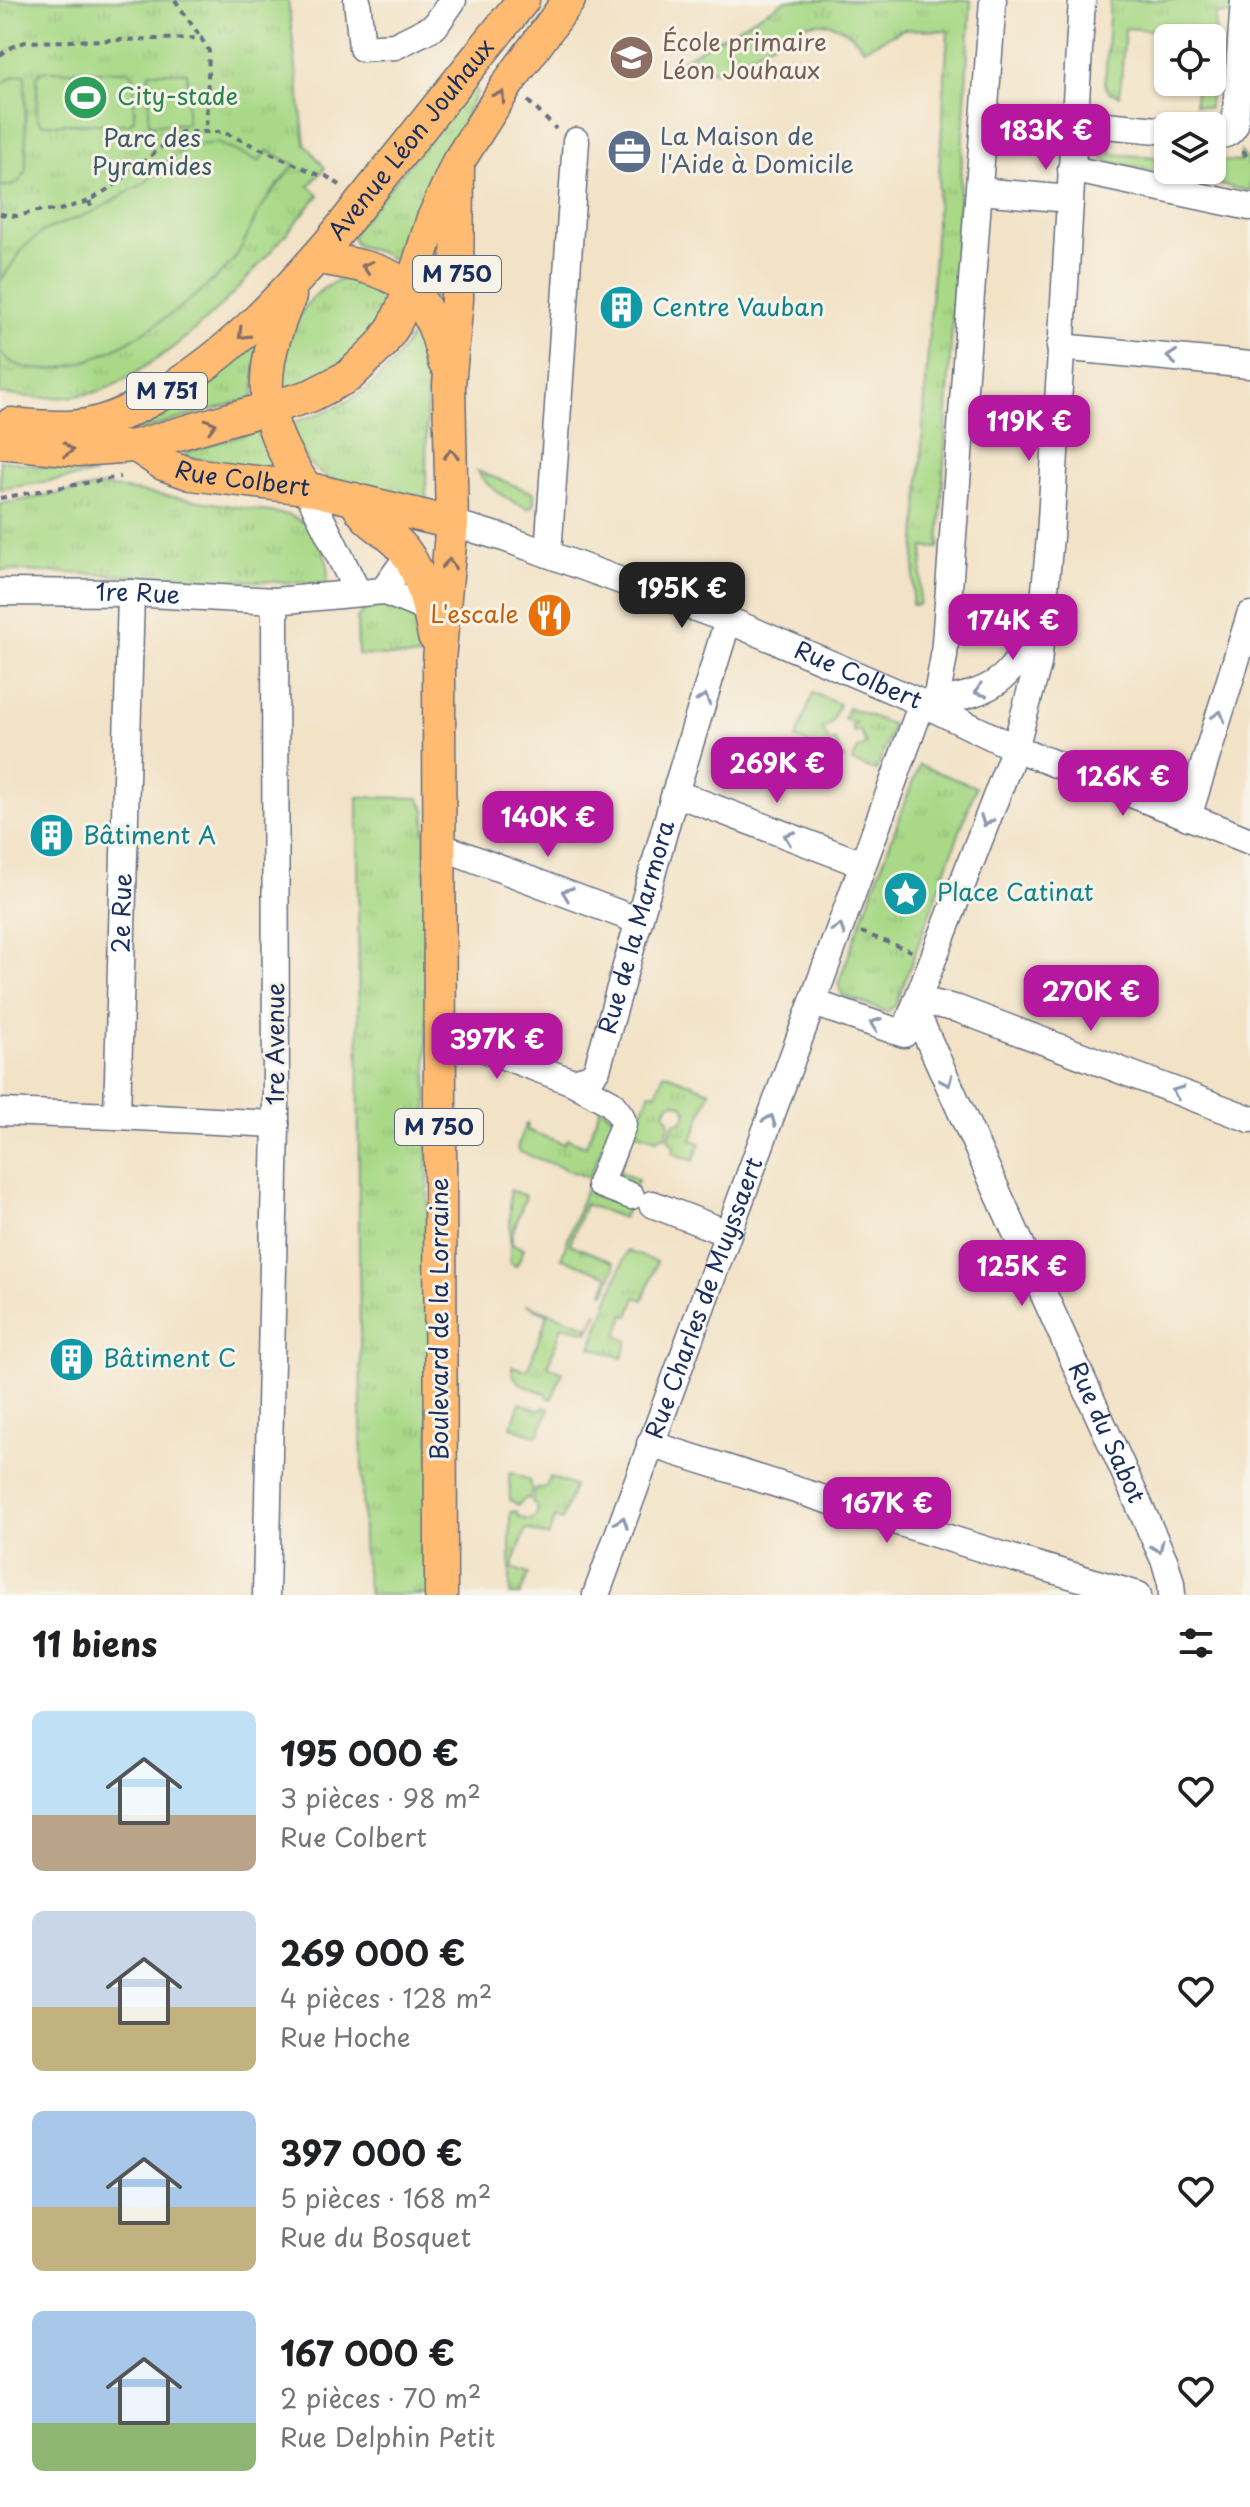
<!DOCTYPE html>
<html lang="fr">
<meta charset="utf-8">
<style>
body{margin:0;font-family:"Playpen Sans",sans-serif;background:#f2f2f2;color:#202124;height:100vh;display:flex;flex-direction:column;font-size:30px;white-space:nowrap}
*{box-sizing:border-box;margin:0}
p{font-size:26px;color:#757577}
.icon{flex:none;width:44px;height:44px;fill:none;stroke:currentColor;stroke-width:2;stroke-linecap:round;stroke-linejoin:round}
.map{position:relative;height:1595px;overflow:hidden}
.sheet{display:flex;flex-direction:column;background:#fff;flex:1}
.sheet>*{flex:none}
.fabs{position:absolute;left:1154px;top:24px;display:grid;gap:16px}
.fabs a{display:grid;place-items:center;width:72px;height:72px;border-radius:12px;background:#fff;box-shadow:0 2px 6px #0004;font-size:40px}
.price{position:absolute;translate:-50% -68px;padding:0 18px;border-radius:16px;background:#b5179e;color:#fff;font-size:26px;line-height:52px;filter:drop-shadow(0 2px 4px #0008)}
.price::after{content:'';position:absolute;left:50%;top:48px;width:24px;height:18px;margin-left:-12px;background:inherit;clip-path:polygon(0 0,100% 0,50% 100%)}
.price.on{background:#222;color:#fff}
ul{padding:0;list-style:none}
li{display:flex;align-items:center;gap:24px;height:200px;padding:0 32px}
li span{display:grid;place-items:center;flex:none;width:224px;height:160px;border-radius:12px;color:#555}
li>.icon{margin-inline-start:auto}
span .icon{width:96px;height:96px;fill:#fffc;stroke-width:1}
li b{font-size:34px}
h2{display:flex;justify-content:space-between;align-items:center;height:96px;padding:0 32px;font-size:34px}
.map>svg:first-child{display:block}
</style>
<div class="map">
<svg width="1250" height="1595" viewBox="0 0 1250 1595">
<defs>
<pattern id="grass-tufts" width="24" height="20" patternUnits="userSpaceOnUse" patternTransform="scale(2)"><rect width="24" height="20" fill="#a9d987"/><path d="M3 7l-1-3M5 7V3M7 7l1-3M15 17l-1-3M17 17v-4M19 17l1-3" fill="none" stroke="#91bb77"/></pattern>
</defs>
<rect width="100%" height="100%" fill="#f7f3e8"/>
<filter id="ink" filterUnits="userSpaceOnUse"><feTurbulence type="fractalNoise" baseFrequency=".0125" numOctaves="2"/><feDisplacementMap in="SourceGraphic" scale="16" xChannelSelector="R" yChannelSelector="G"/><feConvolveMatrix kernelMatrix="1 2 1 2 8 2 1 2 1" color-interpolation-filters="sRGB"/></filter>
<filter id="wash" filterUnits="userSpaceOnUse"><feTurbulence type="fractalNoise" baseFrequency=".006" numOctaves="4" result="noise"/><feDisplacementMap in="SourceGraphic" scale="32" xChannelSelector="R" yChannelSelector="G"/><feGaussianBlur stdDeviation="1.8" result="paint"/><feColorMatrix in="noise" values="0 0 0 0 0 0 0 0 0 0 0 0 0 0 0 0 0 1.4 0 .05"/><feComposite in="paint" operator="in"/></filter>
<g filter="url(#wash)">
<rect width="100%" height="100%" fill="#f2e2c6"/>
<g fill="url(#grass-tufts)" stroke="#628472" stroke-width="2">
<path d="M 0,0 L 288,0 L 305,143 L 325,168 L 309,186 L 319,195 C 266,257 216,322 146,366 C 130,377 111,389 92,393 C 63,400 29,398 0,394 Z"/>
<path d="M 786,0 L 971,0 L 939,548 L 924,547 L 919,605 L 912,605 L 948,31 L 903,29 L 864,49 C 849,28 828,17 802,26 L 721,71 L 690,69 L 673,65 Z"/>
<path d="M 1110,0 L 1225,0 L 1232,1 L 1233,15 L 1216,14 L 1212,68 L 1212,38 L 1189,38 L 1189,33 L 1125,28 L 1120,96 L 1108,92 L 1105,84 Z"/>
<path d="M 1196,82 L 1211,82 L 1209,108 L 1195,105 Z"/>
<path d="M 472,87 L 477,91 L 463,123 L 432,179 L 403,260 L 395,261 L 381,253 L 356,245 L 353,240 L 352,233 Z"/>
<path d="M 1102,137 L 1112,137 L 1111,154 L 1168,158 L 1168,170 L 1212,170 L 1212,160 L 1240,162 L 1241,152 L 1250,166 L 1250,191 L 1109,162 L 1103,158 Z"/>
<path d="M 442,249 L 446,314 L 428,290 Z"/>
<path d="M 358,276 L 394,292 L 391,302 L 361,348 L 327,371 L 282,392 C 281,341 302,282 358,276 Z"/>
<path d="M 418,325 L 427,352 L 426,509 L 328,478 C 304,464 300,448 288,424 C 356,404 382,386 418,325 Z"/>
<path d="M 260,327 L 253,398 L 142,430 L 116,433 Z"/>
<path d="M 257,431 L 276,467 L 274,471 L 188,457 L 184,453 Z"/>
<path d="M 0,460 L 95,474 L 0,489 Z"/>
<path d="M 477,471 L 534,493 L 534,503 L 530,508 L 527,508 C 506,498 490,491 477,471 Z"/>
<path d="M 102,486 L 289,515 L 316,529 L 328,566 L 327,584 L 0,570 L 0,504 Z"/>
<path d="M 380,604 C 409,605 431,627 422,657 L 358,655 L 357,618 L 368,606 Z"/>
<path d="M 813,693 L 839,704 L 831,724 L 823,729 L 829,742 L 835,740 L 844,759 L 796,739 Z"/>
<path d="M 848,707 L 893,725 L 876,771 L 852,762 L 858,749 L 866,744 L 860,730 L 854,732 L 851,726 L 856,723 L 844,719 Z"/>
<path d="M 919,765 L 976,787 L 896,1005 L 887,1012 L 842,995 L 838,984 Z"/>
<path d="M 358,797 L 419,798 L 425,809 L 431,1595 L 369,1595 L 363,1547 L 359,1264 Z"/>
<path d="M 664,1073 L 710,1091 L 692,1140 L 700,1143 L 694,1161 L 672,1153 L 674,1146 L 668,1138 L 674,1123 L 683,1121 L 687,1112 L 683,1105 L 675,1102 L 668,1105 L 665,1114 L 670,1122 L 665,1137 L 662,1136 L 657,1139 L 633,1132 L 619,1172 L 638,1180 L 633,1192 L 612,1176 L 628,1131 L 602,1094 L 643,1110 L 650,1092 L 656,1093 Z"/>
<path d="M 601,1105 L 614,1119 L 589,1178 L 520,1152 L 517,1148 L 526,1124 L 528,1124 L 527,1130 L 564,1144 L 567,1139 L 586,1146 Z"/>
<path d="M 588,1183 L 592,1188 L 590,1194 L 602,1199 L 630,1201 L 623,1218 L 585,1204 L 570,1244 L 613,1262 L 615,1267 L 605,1293 L 603,1292 L 609,1276 L 561,1258 Z"/>
<path d="M 510,1190 L 526,1196 L 512,1234 L 512,1244 L 524,1249 L 517,1265 L 515,1266 L 510,1263 Z"/>
<path d="M 627,1251 L 657,1262 L 643,1300 L 636,1297 L 629,1316 L 624,1315 L 617,1336 L 628,1341 L 622,1358 L 591,1347 Z"/>
<path d="M 526,1304 L 590,1327 L 598,1312 L 588,1332 L 562,1326 L 548,1366 L 562,1372 L 552,1399 L 548,1398 L 546,1393 C 530,1387 512,1386 512,1366 L 527,1371 L 548,1314 Z"/>
<path d="M 520,1403 L 539,1410 L 545,1407 L 549,1409 L 538,1436 L 511,1427 Z"/>
<path d="M 509,1472 L 529,1480 L 530,1486 L 533,1488 L 529,1499 L 526,1498 L 518,1505 L 510,1500 Z"/>
<path d="M 550,1477 L 574,1486 L 562,1520 L 555,1517 L 548,1537 L 526,1529 L 512,1568 L 528,1574 L 520,1595 L 510,1595 L 510,1512 L 516,1511 L 519,1517 L 528,1520 L 535,1518 L 538,1509 L 532,1501 L 536,1489 L 546,1487 Z"/>
</g>
<g fill="#a9d987" stroke="#628472" stroke-width="2">
<path d="M 42,71 L 130,71 L 134,77 L 134,119 L 129,124 L 42,124 L 37,118 L 37,76 Z"/>
<rect x="149" y="72" width="38" height="52"/>
<path d="M 25,74 L 26,172 C 20,182 13,188 0,186 L 0,85 L 14,76 Z"/>
<path d="M 217,143 L 259,161 L 267,151 L 295,164 C 282,180 268,196 258,213 C 249,229 243,249 232,262 C 193,304 53,412 0,352 L 0,281 L 25,246 L 45,230 L 93,212 L 146,182 L 168,160 L 190,146 Z"/>
</g>
</g>
<g filter="url(#ink)">
<g fill="none" stroke-linecap="round" stroke-linejoin="round">
<defs>
<g id="minor">
<path d="M 357,0 L 362,48 L 395,46 L 435,26 L 453,0"/>
<path d="M 1074,122 L 1168,131"/>
<path d="M 1212,135 C 1223,135 1229,136 1235,125 L 1244,0"/>
<path d="M 1071,169 L 1250,207"/>
<path d="M 980,191 L 1069,199"/>
<path d="M 1060,347 L 1250,365"/>
<path d="M 306,488 L 358,593"/>
<path id="s1" d="M 452,523 L 504,538 L 728,620 L 922,703 L 1015,748 L 1250,841"/>
<path d="M 548,554 L 576,141"/>
<path d="M 408,556 L 383,591 L 429,610"/>
<path id="s2" d="M 0,592 L 131,593 L 275,601"/>
<path d="M 936,701 L 944,656 L 993,0"/>
<path d="M 922,703 C 982,696 1015,686 1033,625"/>
<path d="M 675,793 L 862,864"/>
<path d="M 1188,817 L 1250,615"/>
<path d="M 440,846 L 639,921"/>
<path d="M 918,1000 L 958,1009 L 1250,1119"/>
<path d="M 814,1003 L 904,1034 L 1015,748 L 1038,664 L 1050,537 L 1082,0"/>
<path id="s3" d="M 915,1010 L 1165,1562 L 1171,1583 L 1172,1595"/>
<path d="M 439,1032 L 573,1082 L 611,1103 L 621,1116 L 623,1125 L 600,1184 L 631,1196"/>
<path id="s4" d="M 573,1082 L 591,1077 L 597,1069 L 675,793 L 728,620"/>
<path id="s5" d="M 0,1112 L 117,1116 L 131,593"/>
<path d="M 117,1116 L 276,1124"/>
<path d="M 652,1204 L 727,1233"/>
<path d="M 650,1444 L 1002,1555 L 1138,1595"/>
<path d="M 266,1595 L 276,1124 L 275,601 L 383,591"/>
<path id="s6" d="M 596,1595 L 922,703"/>
</g>
<g id="major">
<path d="M 317,258 C 393,269 427,281 444,362"/>
<path d="M 290,296 C 256,374 258,417 306,488"/>
<path id="s7" d="M 11,424 C 33,426 57,429 79,426 C 103,424 127,412 149,401 C 221,363 276,304 329,243 L 523,0"/>
<path d="M 0,442 L 77,450 L 136,446 L 310,396 L 349,376 L 381,345 L 394,326 L 410,291 L 432,221 L 458,162 L 509,82 L 569,0"/>
<path id="s8" d="M 136,446 L 163,464 L 191,474 L 306,488 L 452,523"/>
<path d="M 354,499 C 369,526 379,524 398,543 C 421,566 428,606 434,636"/>
<path d="M 441,1595 L 439,660 L 452,523 L 449,385 L 457,300 L 458,162"/>
</g>
</defs>
<use href="#minor" stroke="#666e82" stroke-width="29"/>
<use href="#major" stroke="#666e82" stroke-width="35"/>
<g stroke="#666e82" stroke-width="4" stroke-dasharray="6 6" stroke-linecap="butt">
<path d="M 175,0 L 201,38"/>
<path d="M 0,55 L 12,47 L 25,42 L 201,38 L 209,51 L 206,131"/>
<path d="M 528,101 L 556,129"/>
<path d="M 1243,151 L 1250,161"/>
<path d="M 89,201 L 93,212"/>
<path d="M 0,214 L 17,216 L 42,210 L 56,211 L 89,201 L 116,184 L 180,132 L 223,132 L 319,175 L 326,176 L 340,185"/>
<path d="M 0,498 L 120,477"/>
<path d="M 861,932 L 913,952"/>
</g>
<use href="#minor" stroke="#fff" stroke-width="26"/>
<use href="#major" stroke="#febb71" stroke-width="32"/>
</g>
<defs><path id="oneway-chevron" d="M-2-3.5L2.5 0L-2 3.5" fill="none" stroke-width="1.6" stroke-linecap="round" stroke-linejoin="round" transform="scale(2)"/></defs>
<g stroke="#816e67">
<use href="#oneway-chevron" transform="translate(500 96) rotate(-56)"/>
<use href="#oneway-chevron" transform="translate(367 267) rotate(-164)"/>
<use href="#oneway-chevron" transform="translate(243 334) rotate(135)"/>
<use href="#oneway-chevron" transform="translate(211 425) rotate(-15)"/>
<use href="#oneway-chevron" transform="translate(68 450) rotate(2)"/>
<use href="#oneway-chevron" transform="translate(451 454) rotate(-92)"/>
<use href="#oneway-chevron" transform="translate(449 564) rotate(-84)"/>
</g>
<g stroke="#8d97ae">
<use href="#oneway-chevron" transform="translate(1172 357) rotate(-175)"/>
<use href="#oneway-chevron" transform="translate(980 691) rotate(158)"/>
<use href="#oneway-chevron" transform="translate(704 699) rotate(-73)"/>
<use href="#oneway-chevron" transform="translate(1219 716) rotate(-73)"/>
<use href="#oneway-chevron" transform="translate(986 821) rotate(111)"/>
<use href="#oneway-chevron" transform="translate(789 837) rotate(-159)"/>
<use href="#oneway-chevron" transform="translate(567 893) rotate(-159)"/>
<use href="#oneway-chevron" transform="translate(839 929) rotate(-71)"/>
<use href="#oneway-chevron" transform="translate(875 1024) rotate(-161)"/>
<use href="#oneway-chevron" transform="translate(947 1081) rotate(66)"/>
<use href="#oneway-chevron" transform="translate(1177 1092) rotate(-159)"/>
<use href="#oneway-chevron" transform="translate(770 1120) rotate(-69)"/>
<use href="#oneway-chevron" transform="translate(622 1522) rotate(-70)"/>
<use href="#oneway-chevron" transform="translate(1158 1547) rotate(66)"/>
</g>
</g>
<defs>
<symbol id="school-disc" viewBox="-11 -11 22 22"><circle r="9.5" fill="#8d6e63" stroke="#f7f3e8"/><path d="M0-5L7-2L0 1L-7-2ZM-4 1L0 2.5L4 1V4Q0 6-4 4Z" fill="#fff"/></symbol>
<symbol id="stadium-disc" viewBox="-11 -11 22 22"><circle r="9.5" fill="#2e9e5b" stroke="#f7f3e8"/><path d="M0-5a6.5 5 0 1 0 0 10a6.5 5 0 1 0 0-10ZM-3.5-1.8h7v3.6h-7Z" fill="#fff"/></symbol>
<symbol id="office-disc" viewBox="-11 -11 22 22"><circle r="9.5" fill="#5c6f8a" stroke="#f7f3e8"/><path d="M-6-3h4V-5.5h4V-3h4V5H-6ZM-1-4.5V-3h2v-1.5ZM-6 0V1H6V0Z" fill="#fff"/></symbol>
<symbol id="building-disc" viewBox="-11 -11 22 22"><circle r="9.5" fill="#0f9aa8" stroke="#f7f3e8"/><path d="M-4-6H4V6H1V3H-1V6H-4ZM-2.5-4.3h1.7v1.8h-1.7ZM.8-4.3h1.7v1.8H.8ZM-2.5-1h1.7V.8h-1.7ZM.8-1h1.7V.8H.8Z" fill="#fff"/></symbol>
<symbol id="restaurant-disc" viewBox="-11 -11 22 22"><circle r="9.5" fill="#e8710a" stroke="#f7f3e8"/><path d="M-5-6h1v4h1v-4h1v4h1v-4h1v5L-1.5 .5V6h-2V.5L-5-1ZM5-6V6H3V1.5H1.5Q1.5-4 5-6Z" fill="#fff"/></symbol>
<symbol id="sight-disc" viewBox="-11 -11 22 22"><circle r="9.5" fill="#0f9aa8" stroke="#f7f3e8"/><path d="M0-6L1.8-2.2L6-1.7L2.9 1.2L3.7 5.4L0 3.3L-3.7 5.4L-2.9 1.2L-6-1.7L-1.8-2.2Z" fill="#fff"/></symbol>
</defs>
<g fill-rule="evenodd">
<use href="#school-disc" x="606" y="32" width="51" height="51"/>
<use href="#stadium-disc" x="60" y="72" width="51" height="51"/>
<use href="#office-disc" x="604" y="126" width="51" height="51"/>
<use href="#building-disc" x="596" y="282" width="51" height="51"/>
<use href="#restaurant-disc" x="524" y="590" width="51" height="51"/>
<use href="#building-disc" x="26" y="810" width="51" height="51"/>
<use href="#sight-disc" x="880" y="868" width="51" height="51"/>
<use href="#building-disc" x="46" y="1334" width="51" height="51"/>
</g>
<g text-anchor="middle" stroke-width="6" stroke-linejoin="round" paint-order="stroke">
<g fill="#f7f3e8" stroke="#5d6a87" stroke-width="2">
<rect x="413" y="256" width="88" height="36" rx="6"/>
<rect x="127" y="373" width="80" height="36" rx="6"/>
<rect x="395" y="1109" width="88" height="36" rx="6"/>
</g>
<g font-size="22" font-weight="bold" fill="#1b2f5e">
<text x="457" y="282">M 750</text>
<text x="167" y="399">M 751</text>
<text x="439" y="1135">M 750</text>
</g>
<g font-size="24" fill="#785e54" stroke="#f7f3e8" text-anchor="start">
<text x="662" y="51">École primaire<tspan x="662" dy="28">Léon Jouhaux</tspan></text>
</g>
<g font-size="24" fill="#27864d" stroke="#f7f3e8" text-anchor="start">
<text x="117" y="105">City-stade</text>
</g>
<g font-size="24" fill="#4e5e75" stroke="#f7f3e8" text-anchor="start">
<text x="660" y="145">La Maison de<tspan x="660" dy="28">l'Aide à Domicile</tspan></text>
</g>
<g font-size="24" fill="#3e5a68" stroke="#f7f3e8">
<text x="152" y="147">Parc des<tspan x="152" dy="28">Pyramides</tspan></text>
</g>
<g font-size="24" fill="#1b2f5e" stroke="#f7f3e8">
<text dy="8" stroke="none"><textPath href="#s7" startOffset="516">Avenue Léon Jouhaux</textPath></text>
<text dy="8" stroke="none"><textPath href="#s8" startOffset="114">Rue Colbert</textPath></text>
<text dy="8" stroke="none"><textPath href="#s2" startOffset="138">1re Rue</textPath></text>
<text dy="8" stroke="none"><textPath href="#s1" startOffset="434">Rue Colbert</textPath></text>
<text dy="8" stroke="none"><textPath href="#s5" startOffset="320">2e Rue</textPath></text>
<text dy="8" stroke="none"><textPath href="#s4" startOffset="176">Rue de la Marmora</textPath></text>
<text transform="translate(276 1044) rotate(-90)" y="8">1re Avenue</text>
<text dy="8" stroke="none"><textPath href="#s6" startOffset="316">Rue Charles de Muyssaert</textPath></text>
<text transform="translate(440 1319) rotate(-90)" y="8">Boulevard de la Lorraine</text>
<text dy="8" stroke="none"><textPath href="#s3" startOffset="464">Rue du Sabot</textPath></text>
</g>
<g font-size="24" fill="#0d838f" stroke="#f7f3e8" text-anchor="start">
<text x="652" y="316">Centre Vauban</text>
<text x="83" y="844">Bâtiment A</text>
<text x="937" y="901">Place Catinat</text>
<text x="103" y="1367">Bâtiment C</text>
</g>
<g font-size="24" fill="#c56008" stroke="#f7f3e8" text-anchor="end">
<text x="519" y="623">L'escale</text>
</g>
</g>
</svg>
<div class="fabs">
<a><svg class="icon" aria-label="locate" viewBox="0 0 24 24"><circle cx="12" cy="12" r="6"/><path d="M12 2v4M12 18v4M2 12h4M18 12h4"/></svg></a>
<a><svg class="icon" aria-label="layers" viewBox="0 0 24 24"><path d="M12 4l9 5-9 5-9-5zM3 14l9 5 9-5"/></svg></a>
</div>
<b class="price" style="left:1046px;top:172px">183K €</b>
<b class="price" style="left:1029px;top:463px">119K €</b>
<b class="price on" style="left:682px;top:630px">195K €</b>
<b class="price" style="left:1013px;top:662px">174K €</b>
<b class="price" style="left:777px;top:805px">269K €</b>
<b class="price" style="left:1123px;top:818px">126K €</b>
<b class="price" style="left:548px;top:859px">140K €</b>
<b class="price" style="left:1091px;top:1033px">270K €</b>
<b class="price" style="left:497px;top:1081px">397K €</b>
<b class="price" style="left:1022px;top:1308px">125K €</b>
<b class="price" style="left:887px;top:1545px">167K €</b>
</div>
<section class="sheet">
<h2>11 biens<svg class="icon" aria-label="filters" viewBox="0 0 24 24"><path d="M4 7h16M4 17h16"/><circle cx="9" cy="7" r="2"/><circle cx="15" cy="17" r="2"/></svg></h2>
<ul>
<li><span style="background:linear-gradient(#bfe0f5 65%,#b9a48a 0)"><svg class="icon" aria-label="home" viewBox="0 0 24 24"><path d="M3 11l9-7 9 7M6 9v11h12V9"/></svg></span><div><b>195 000 €</b><p>3 pièces · 98 m²</p><p>Rue Colbert</p></div><svg class="icon" aria-label="heart" viewBox="0 0 24 24"><path d="M12 20l-8-8c-3-5 5-10 8-4 3-6 11-1 8 4z"/></svg></li>
<li><span style="background:linear-gradient(#c9d6e8 60%,#c2b280 0)"><svg class="icon" aria-label="home" viewBox="0 0 24 24"><path d="M3 11l9-7 9 7M6 9v11h12V9"/></svg></span><div><b>269 000 €</b><p>4 pièces · 128 m²</p><p>Rue Hoche</p></div><svg class="icon" aria-label="heart" viewBox="0 0 24 24"><path d="M12 20l-8-8c-3-5 5-10 8-4 3-6 11-1 8 4z"/></svg></li>
<li><span style="background:linear-gradient(#a9c7e8 60%,#c2b280 0)"><svg class="icon" aria-label="home" viewBox="0 0 24 24"><path d="M3 11l9-7 9 7M6 9v11h12V9"/></svg></span><div><b>397 000 €</b><p>5 pièces · 168 m²</p><p>Rue du Bosquet</p></div><svg class="icon" aria-label="heart" viewBox="0 0 24 24"><path d="M12 20l-8-8c-3-5 5-10 8-4 3-6 11-1 8 4z"/></svg></li>
<li><span style="background:linear-gradient(#a9c7e8 70%,#8fb573 0)"><svg class="icon" aria-label="home" viewBox="0 0 24 24"><path d="M3 11l9-7 9 7M6 9v11h12V9"/></svg></span><div><b>167 000 €</b><p>2 pièces · 70 m²</p><p>Rue Delphin Petit</p></div><svg class="icon" aria-label="heart" viewBox="0 0 24 24"><path d="M12 20l-8-8c-3-5 5-10 8-4 3-6 11-1 8 4z"/></svg></li>
</ul>
</section>
